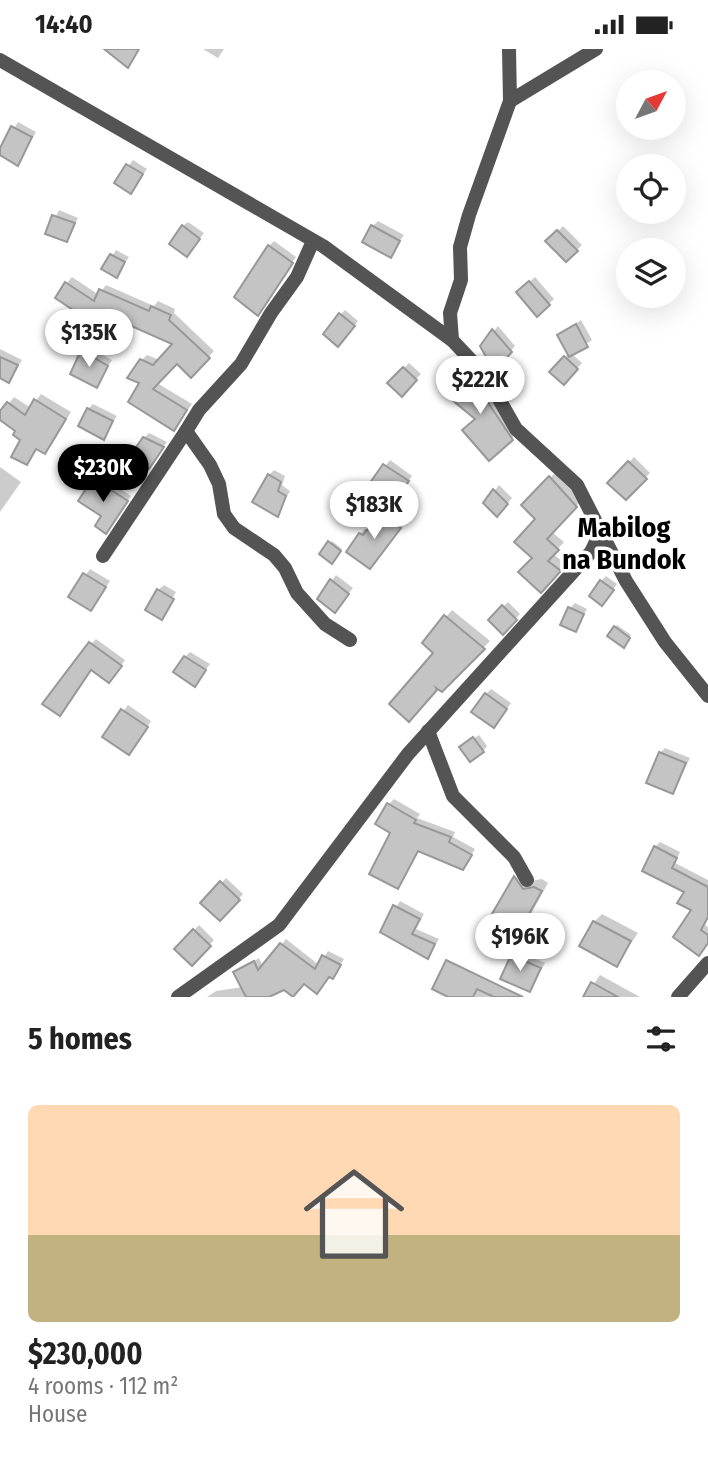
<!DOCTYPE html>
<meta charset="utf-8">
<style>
body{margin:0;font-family:"Fira Sans Condensed",sans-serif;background:#f2f2f2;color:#222;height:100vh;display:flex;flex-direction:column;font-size:26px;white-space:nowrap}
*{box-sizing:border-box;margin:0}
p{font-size:23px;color:#767676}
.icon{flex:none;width:38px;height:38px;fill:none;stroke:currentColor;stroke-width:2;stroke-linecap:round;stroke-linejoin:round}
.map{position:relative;height:948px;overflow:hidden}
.side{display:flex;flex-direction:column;background:#fff;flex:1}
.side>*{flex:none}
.needle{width:46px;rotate:49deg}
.tools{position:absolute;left:616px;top:21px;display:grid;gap:14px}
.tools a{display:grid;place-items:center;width:70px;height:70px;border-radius:50%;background:#fff;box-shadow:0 7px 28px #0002;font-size:35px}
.price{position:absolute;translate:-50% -60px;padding:0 16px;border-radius:24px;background:#fff;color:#222;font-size:23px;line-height:46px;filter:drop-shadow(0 2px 4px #0008)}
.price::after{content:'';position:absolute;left:50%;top:42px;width:21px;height:16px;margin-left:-10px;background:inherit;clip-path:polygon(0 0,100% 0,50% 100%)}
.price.on{background:#000;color:#fff}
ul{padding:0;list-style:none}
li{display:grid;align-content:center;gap:14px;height:371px;padding:0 28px}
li+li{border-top:2px solid #e0e0e0}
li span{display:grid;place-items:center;height:217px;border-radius:10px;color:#555}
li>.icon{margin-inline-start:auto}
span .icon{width:126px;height:126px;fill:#fffc;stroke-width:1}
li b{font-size:30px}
h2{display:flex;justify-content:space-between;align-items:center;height:84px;padding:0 28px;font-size:30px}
.status{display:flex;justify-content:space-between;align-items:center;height:49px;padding:0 35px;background:#fff;direction:ltr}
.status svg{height:19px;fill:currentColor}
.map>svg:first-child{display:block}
</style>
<div class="status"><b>14:40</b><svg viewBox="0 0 49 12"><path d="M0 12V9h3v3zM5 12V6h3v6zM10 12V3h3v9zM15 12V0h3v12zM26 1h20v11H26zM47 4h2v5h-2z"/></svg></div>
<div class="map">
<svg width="708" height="948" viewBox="0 0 708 948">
<rect width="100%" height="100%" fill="#fff"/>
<g fill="#0003">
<path d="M 203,0 L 224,0 L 218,9 Z"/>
<path d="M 18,73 L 36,83 L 18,115 L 0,103 Z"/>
<path d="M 133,111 L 147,120 L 130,143 L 116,134 Z"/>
<path d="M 59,161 L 78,169 L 67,191 L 48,184 Z"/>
<path d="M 378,172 L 404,186 L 390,206 L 373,177 Z"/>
<path d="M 188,173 L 204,184 L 191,201 L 183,177 Z"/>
<path d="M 563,177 L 582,196 L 566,211 L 548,192 Z"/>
<path d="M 274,192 L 296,208 L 258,265 L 269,197 Z"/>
<path d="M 116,201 L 129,208 L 116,227 L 104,220 Z"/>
<path d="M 72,228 L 99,246 L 106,236 L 154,257 L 158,252 L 175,260 L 174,264 L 214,302 L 191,326 L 177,313 L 157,334 L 192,355 L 174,380 L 142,333 L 141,312 L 147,306 L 160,311 L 175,295 L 129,274 L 119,290 L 67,234 Z"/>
<path d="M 535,228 L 554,250 L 537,265 L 518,243 Z"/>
<path d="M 345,261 L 358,272 L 343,291 L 340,266 Z"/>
<path d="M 581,271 L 592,291 L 572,305 L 582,314 L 564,334 L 552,322 L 569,304 L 559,286 Z"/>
<path d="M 498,277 L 515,297 L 499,315 L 482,297 Z"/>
<path d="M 88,298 L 112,311 L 96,336 L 83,302 Z"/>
<path d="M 0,300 L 22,311 L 9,332 L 0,328 Z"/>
<path d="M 467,308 L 519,382 L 489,409 L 466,334 L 453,323 Z"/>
<path d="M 409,314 L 421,325 L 402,345 L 390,334 Z"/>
<path d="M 41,345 L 71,363 L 51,397 L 44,403 L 38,399 L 27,414 L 22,390 L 17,381 L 0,369 L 0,365 L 14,348 L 31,359 Z"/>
<path d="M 93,355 L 117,367 L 103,388 L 88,360 Z"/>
<path d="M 149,384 L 167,393 L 149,417 L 144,389 Z"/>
<path d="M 634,408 L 650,424 L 626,449 L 610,434 Z"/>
<path d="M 390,411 L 412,427 L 397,449 L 369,438 Z"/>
<path d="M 0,418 L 21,433 L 0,463 Z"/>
<path d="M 274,421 L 285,427 L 282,436 L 290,442 L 277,466 L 269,426 Z"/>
<path d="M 556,423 L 582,451 L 552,483 L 564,493 L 553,505 L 566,515 L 541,542 L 538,470 L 523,456 Z"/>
<path d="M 99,426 L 131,447 L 111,478 L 104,466 L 94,430 Z"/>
<path d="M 499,436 L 512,449 L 502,461 L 485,454 Z"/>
<path d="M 387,460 L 404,473 L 375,513 L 360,485 L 365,480 L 368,482 Z"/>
<path d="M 332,492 L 342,500 L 332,512 L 321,504 Z"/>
<path d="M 90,520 L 110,532 L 91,560 L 71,547 Z"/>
<path d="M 336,526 L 353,539 L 335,562 L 319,549 Z"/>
<path d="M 606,527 L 617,535 L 607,550 L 601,532 Z"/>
<path d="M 164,536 L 176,543 L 163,565 L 158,541 Z"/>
<path d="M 508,553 L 520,565 L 503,583 L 490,571 Z"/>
<path d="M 575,554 L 587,560 L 575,581 L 570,559 Z"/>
<path d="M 452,561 L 490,592 L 458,625 L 438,638 L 416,664 L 446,568 Z"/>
<path d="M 617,576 L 631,586 L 625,595 L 615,578 Z"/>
<path d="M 96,590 L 125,611 L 114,627 L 92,620 L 64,660 L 91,595 Z"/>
<path d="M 190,603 L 210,615 L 195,635 L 185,608 Z"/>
<path d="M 491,640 L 511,654 L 499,672 L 486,645 Z"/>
<path d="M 128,656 L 151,672 L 134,699 L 105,687 Z"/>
<path d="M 479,686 L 487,697 L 483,702 L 464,697 Z"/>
<path d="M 665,699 L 690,709 L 673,743 L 660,704 Z"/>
<path d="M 394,750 L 420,765 L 417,769 L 455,783 L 453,788 L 475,800 L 467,814 L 462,819 L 420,800 L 398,838 L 389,755 Z"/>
<path d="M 660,793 L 680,803 L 675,814 L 708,831 L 708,870 L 705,876 L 708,878 L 708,893 L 704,900 L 686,842 L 655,798 Z"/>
<path d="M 522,820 L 531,832 L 542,830 L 548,834 L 525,876 L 517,884 L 492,870 Z"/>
<path d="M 226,829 L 243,845 L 220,870 L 203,854 Z"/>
<path d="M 400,852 L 424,865 L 416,880 L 439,890 L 428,908 L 382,882 Z"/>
<path d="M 602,865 L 638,884 L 617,915 L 594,873 Z"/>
<path d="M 199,876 L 214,891 L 192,915 L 176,900 Z"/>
<path d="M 286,890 L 319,916 L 328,902 L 344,910 L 333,928 L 284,939 L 265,948 L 207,948 L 216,942 L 243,938 L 235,923 L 259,909 L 263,918 Z"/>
<path d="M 517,902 L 545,914 L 530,941 L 512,907 Z"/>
<path d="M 441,926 L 502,948 L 452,948 Z"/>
<path d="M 600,926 L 640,948 L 585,948 Z"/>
</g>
<g fill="#c4c4c4" stroke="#989898" stroke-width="2">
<path d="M 104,0 L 139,0 L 128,19 Z"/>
<path d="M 11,77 L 32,88 L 18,117 L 0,106 L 0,99 Z"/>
<path d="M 126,115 L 143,125 L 131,145 L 114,134 Z"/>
<path d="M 52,166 L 75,174 L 67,193 L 45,185 Z"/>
<path d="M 182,176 L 200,190 L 187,208 L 169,195 Z"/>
<path d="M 371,176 L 400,192 L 391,209 L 362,193 Z"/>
<path d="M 557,181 L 578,202 L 566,213 L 545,192 Z"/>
<path d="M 268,196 L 293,214 L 258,267 L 234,248 Z"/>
<path d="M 110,205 L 125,213 L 117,229 L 101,220 Z"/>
<path d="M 529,232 L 550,256 L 537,268 L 516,243 Z"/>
<path d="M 65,233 L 94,252 L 99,240 L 149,262 L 151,257 L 171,266 L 169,271 L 210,309 L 191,329 L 177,315 L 153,340 L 187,361 L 174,382 L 128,353 L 139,334 L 127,329 L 140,310 L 153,316 L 172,295 L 127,275 L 120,292 L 55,249 Z"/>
<path d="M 339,264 L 355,277 L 338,298 L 323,285 Z"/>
<path d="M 576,275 L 588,298 L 569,308 L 557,286 Z"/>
<path d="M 492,280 L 512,303 L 494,322 L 480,297 Z"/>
<path d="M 81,301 L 108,317 L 97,339 L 70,325 Z"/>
<path d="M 564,307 L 578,320 L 564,336 L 549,323 Z"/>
<path d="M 0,308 L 18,316 L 9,334 L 0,329 Z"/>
<path d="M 459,313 L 478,333 L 483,346 L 513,391 L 489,412 L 462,381 L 475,370 L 451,350 L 464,334 L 451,323 Z"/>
<path d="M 403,318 L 417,331 L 402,348 L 387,334 Z"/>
<path d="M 34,350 L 66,370 L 45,405 L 36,400 L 27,416 L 11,408 L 20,391 L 13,386 L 15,382 L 0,371 L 0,362 L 7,353 L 25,366 Z"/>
<path d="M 87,359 L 113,372 L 104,391 L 78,377 Z"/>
<path d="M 143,388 L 164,398 L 149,420 L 130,407 Z"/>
<path d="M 628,412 L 647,430 L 626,451 L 607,434 Z"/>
<path d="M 383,415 L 409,432 L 392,456 L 367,438 Z"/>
<path d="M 268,425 L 281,433 L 278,442 L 286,447 L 278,468 L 252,453 Z"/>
<path d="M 549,427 L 577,458 L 547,490 L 559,501 L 548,512 L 561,522 L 541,544 L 518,523 L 532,509 L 514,493 L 535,470 L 521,456 Z"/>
<path d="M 93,429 L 128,452 L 106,485 L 95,477 L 101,467 L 78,452 Z"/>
<path d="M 493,440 L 508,455 L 497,468 L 483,454 Z"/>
<path d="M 381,464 L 401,479 L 370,520 L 346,503 L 359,484 L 363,486 Z"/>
<path d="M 328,492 L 341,502 L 332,515 L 319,505 Z"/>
<path d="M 83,524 L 106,538 L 91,562 L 68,548 Z"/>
<path d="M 330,530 L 349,545 L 335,564 L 317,550 Z"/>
<path d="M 600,531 L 614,541 L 602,557 L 589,547 Z"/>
<path d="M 157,540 L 174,550 L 162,571 L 145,561 Z"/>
<path d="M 502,556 L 517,571 L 503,586 L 488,571 Z"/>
<path d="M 568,558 L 584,565 L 576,583 L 560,576 Z"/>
<path d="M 444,566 L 485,600 L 442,643 L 436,639 L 437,641 L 409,673 L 389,655 L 433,604 L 422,594 Z"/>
<path d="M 614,577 L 630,589 L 624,599 L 607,587 Z"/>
<path d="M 89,593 L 122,617 L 109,634 L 91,621 L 60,667 L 42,655 Z"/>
<path d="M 184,607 L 206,621 L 195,638 L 173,623 Z"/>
<path d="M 485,644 L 507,660 L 494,679 L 471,663 Z"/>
<path d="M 121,660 L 148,678 L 129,706 L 102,688 Z"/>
<path d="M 473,688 L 484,703 L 470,713 L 459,698 Z"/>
<path d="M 659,703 L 686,714 L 673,745 L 646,734 Z"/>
<path d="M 387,754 L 416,771 L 414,774 L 451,788 L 449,793 L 472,806 L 463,821 L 418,802 L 398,840 L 369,825 L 390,784 L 375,775 Z"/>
<path d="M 654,797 L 677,809 L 672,819 L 708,838 L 708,868 L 701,881 L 708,886 L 708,894 L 699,907 L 673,888 L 691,861 L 677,854 L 684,843 L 642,822 Z"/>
<path d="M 514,827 L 523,840 L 534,838 L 542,842 L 517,886 L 489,870 Z"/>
<path d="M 220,832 L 240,851 L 220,872 L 200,854 Z"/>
<path d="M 393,856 L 420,870 L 412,885 L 435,895 L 428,910 L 380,883 Z"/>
<path d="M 593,872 L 631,892 L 617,918 L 579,897 Z"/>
<path d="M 193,880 L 211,897 L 192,917 L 174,900 Z"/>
<path d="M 280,894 L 315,920 L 322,906 L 341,916 L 333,930 L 329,928 L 317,945 L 304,935 L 293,948 L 284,941 L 269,948 L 246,948 L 233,923 L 254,912 L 258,921 Z"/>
<path d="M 511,906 L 541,919 L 530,943 L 500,930 Z"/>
<path d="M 446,911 L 523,948 L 494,948 L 477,940 L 473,948 L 448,948 L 432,940 Z"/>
<path d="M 591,933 L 618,948 L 583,948 Z"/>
</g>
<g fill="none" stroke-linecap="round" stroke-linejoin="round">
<g stroke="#545454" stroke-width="14">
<path d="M 0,11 L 323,197 L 452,291 L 486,327 L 516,380 L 577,436 L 626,532 L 665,593 L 708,647"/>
<path d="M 510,52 L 596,0"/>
<path d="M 313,192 L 297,228 L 271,264 L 241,315 L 199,361 L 186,382 L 210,416 L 219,435 L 224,465 L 234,479 L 274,506 L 285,519 L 297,544 L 325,575 L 350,591"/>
<path d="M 452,291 L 450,264 L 461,231 L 460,198 L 469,166 L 510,52 L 509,0"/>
<path d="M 103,507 L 186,382"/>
<path d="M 428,682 L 453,747 L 514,808 L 527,831"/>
<path d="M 178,948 L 279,876 L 408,705 L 591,503 L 601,483"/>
<path d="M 678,948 L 708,914"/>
</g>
</g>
<g text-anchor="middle" stroke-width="7" stroke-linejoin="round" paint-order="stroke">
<g font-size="28" font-weight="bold" fill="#000" stroke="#fff">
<text x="624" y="488">Mabilog<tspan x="624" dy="32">na Bundok</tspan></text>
</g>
</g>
</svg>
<div class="tools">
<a><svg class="needle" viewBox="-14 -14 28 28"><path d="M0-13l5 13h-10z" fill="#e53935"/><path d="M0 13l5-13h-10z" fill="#767676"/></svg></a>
<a><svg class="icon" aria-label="locate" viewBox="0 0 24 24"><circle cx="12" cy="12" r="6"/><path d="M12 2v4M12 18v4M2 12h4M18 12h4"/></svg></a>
<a><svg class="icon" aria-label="layers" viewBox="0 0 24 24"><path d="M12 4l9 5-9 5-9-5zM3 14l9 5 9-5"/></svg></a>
</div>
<b class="price" style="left:89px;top:320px">$135K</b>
<b class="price" style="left:480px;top:367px">$222K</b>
<b class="price on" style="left:103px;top:455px">$230K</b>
<b class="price" style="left:374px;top:492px">$183K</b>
<b class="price" style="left:520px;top:924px">$196K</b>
</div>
<section class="side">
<h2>5 homes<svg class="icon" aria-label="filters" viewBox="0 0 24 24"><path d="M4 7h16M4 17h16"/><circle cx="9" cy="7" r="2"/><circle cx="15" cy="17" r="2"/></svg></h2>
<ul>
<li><span style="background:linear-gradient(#ffd9b3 60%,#c2b280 0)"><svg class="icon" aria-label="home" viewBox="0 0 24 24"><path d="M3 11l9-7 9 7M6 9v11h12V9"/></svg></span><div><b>$230,000</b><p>4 rooms · 112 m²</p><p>House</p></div></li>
</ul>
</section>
